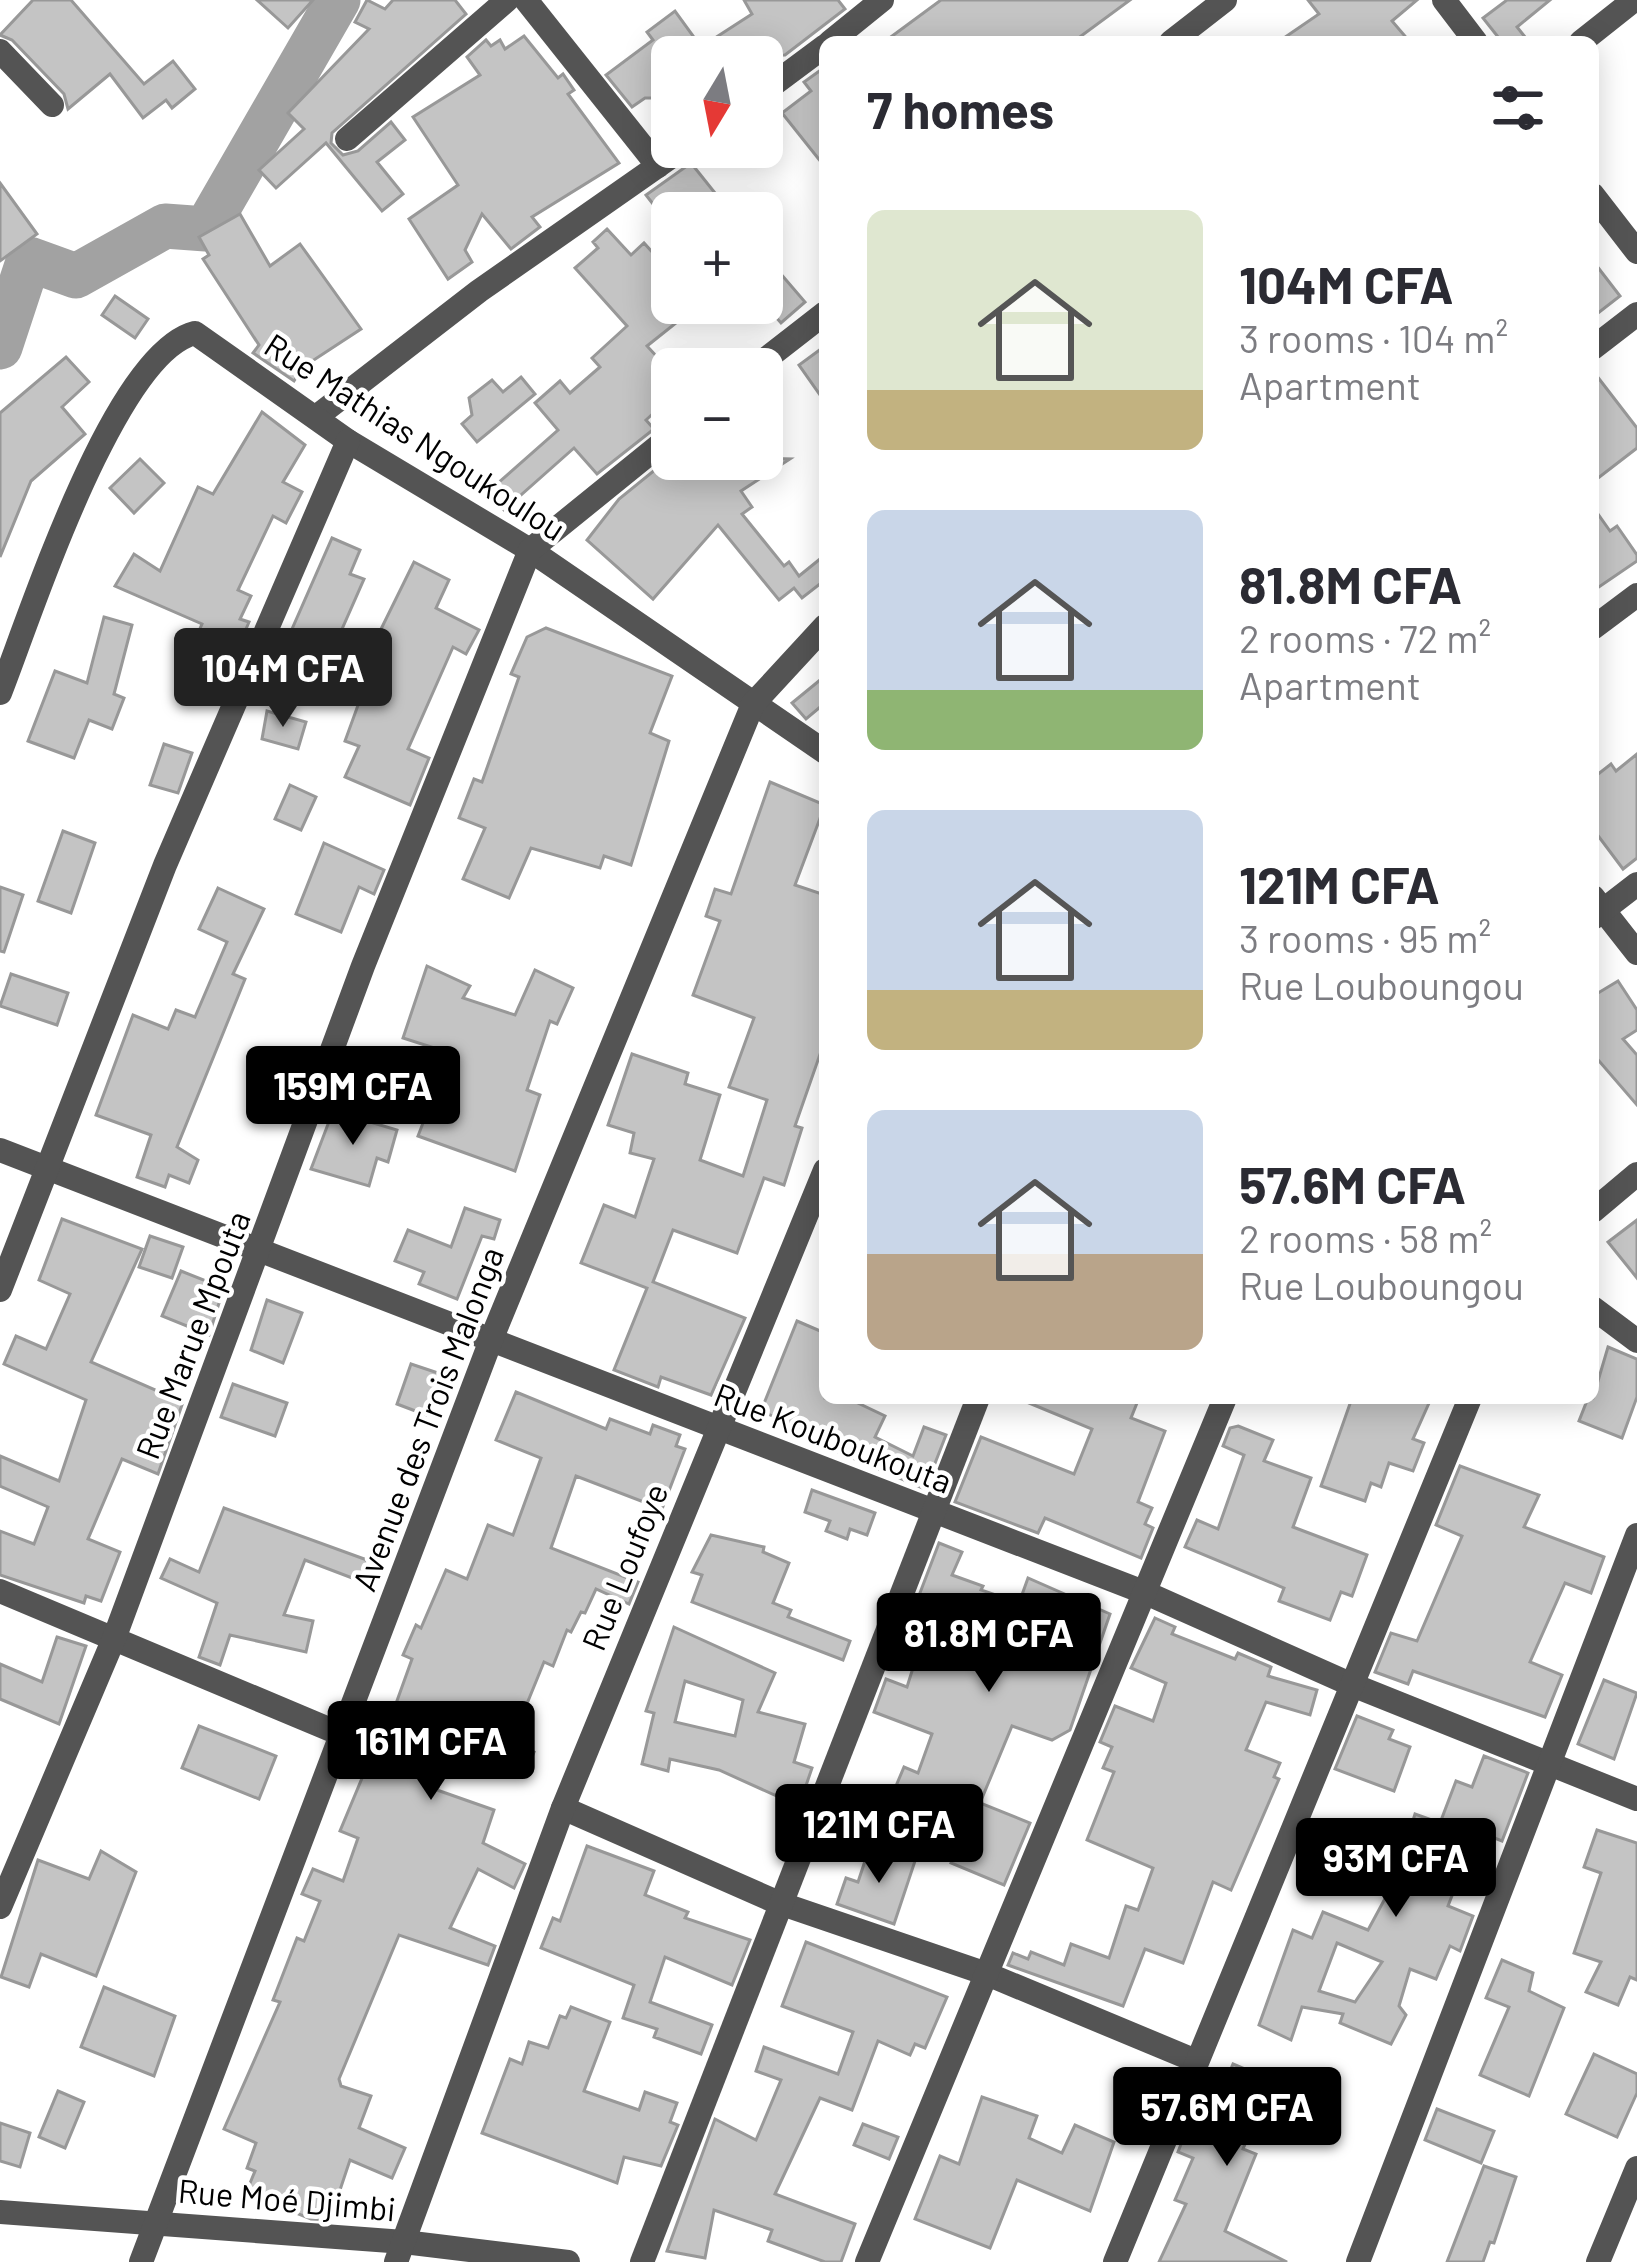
<!DOCTYPE html>
<meta charset="utf-8">
<style>
body{margin:0;font-family:Barlow,sans-serif;background:#f7f7f7;color:#2b2b33;height:100vh;display:flex;flex-direction:column;font-size:45px;white-space:nowrap}
*{box-sizing:border-box;margin:0}
p{font-size:39px;color:#7c7c81}
.icon{flex:none;width:66px;height:66px;fill:none;stroke:currentColor;stroke-width:2;stroke-linecap:round;stroke-linejoin:round}
.map{position:relative;flex:1;overflow:hidden}
.panel{position:absolute;left:819px;top:36px;width:780px;height:1368px;display:flex;flex-direction:column;background:#fff;border-radius:18px;box-shadow:0 6px 30px #0003}
.panel>*{flex:none}
.needle{width:78px;rotate:190deg}
.fabs{position:absolute;left:651px;top:36px;display:grid;gap:24px}
.fabs a{display:grid;place-items:center;width:132px;height:132px;border-radius:18px;background:#fff;box-shadow:0 6px 30px #0003;font-size:60px}
.price{position:absolute;translate:-50% -102px;padding:0 27px;border-radius:12px;background:#000;color:#fff;font-size:39px;line-height:78px;filter:drop-shadow(0 3px 6px #0008)}
.price::after{content:'';position:absolute;left:50%;top:72px;width:36px;height:27px;margin-left:-18px;background:inherit;clip-path:polygon(0 0,100% 0,50% 100%)}
.price.selected{background:#222;color:#fff}
ul{padding:0;list-style:none}
li{display:flex;align-items:center;gap:36px;height:300px;padding:0 48px}
li span{display:grid;place-items:center;flex:none;width:336px;height:240px;border-radius:18px;color:#555}
li>.icon{margin-inline-start:auto}
span .icon{width:144px;height:144px;fill:#fffc;stroke-width:1}
li b{font-size:51px}
h2{display:flex;justify-content:space-between;align-items:center;height:144px;padding:0 48px;font-size:51px}
.map>svg:first-child{display:block}
</style>
<div class="map">
<svg width="1637" height="2262" viewBox="0 0 1637 2262">
<rect width="100%" height="100%" fill="#fff"/>
<g fill="none" stroke-linecap="round" stroke-linejoin="round">
<path stroke="#a2a2a2" stroke-width="45" d="M 0,347 L 29,259 L 76,276 L 165,226 L 206,229 L 338,0"/>
</g>
<g fill="#c4c4c4" stroke="#989898" stroke-width="3" fill-rule="evenodd">
<path d="M 33,0 L 71,0 L 144,84 L 173,61 L 195,89 L 172,108 L 166,100 L 143,118 L 110,74 L 68,109 L 64,94 L 12,40 L 0,35 Z"/>
<path d="M 257,0 L 313,0 L 288,28 Z"/>
<path d="M 367,0 L 385,9 L 393,0 L 455,0 L 466,14 L 332,133 L 331,143 L 343,155 L 358,151 L 391,122 L 405,140 L 377,162 L 403,194 L 382,211 L 326,143 L 276,188 L 259,170 L 304,129 L 288,113 L 369,29 L 355,22 Z"/>
<path d="M 744,0 L 838,0 L 845,9 L 785,55 L 672,57 L 672,98 L 645,98 L 632,107 L 606,75 L 653,40 L 647,32 L 675,11 L 701,47 L 752,14 Z"/>
<path d="M 941,0 L 1130,0 L 1073,42 L 884,42 Z"/>
<path d="M 1308,0 L 1417,0 L 1392,21 L 1410,42 L 1278,42 L 1319,14 Z"/>
<path d="M 1507,0 L 1550,0 L 1517,27 L 1529,42 L 1502,42 L 1483,18 Z"/>
<path d="M 524,36 L 558,78 L 563,74 L 574,90 L 568,94 L 619,163 L 532,217 L 540,227 L 511,249 L 482,214 L 465,250 L 472,262 L 448,279 L 409,219 L 458,185 L 413,117 L 480,75 L 467,57 L 486,40 L 491,46 L 500,40 L 505,49 Z"/>
<path d="M 825,67 L 825,167 L 782,113 L 811,91 L 804,82 Z"/>
<path d="M 691,163 L 731,213 L 672,213 L 667,222 L 646,195 Z"/>
<path d="M 0,183 L 37,234 L 0,261 Z"/>
<path d="M 240,214 L 270,266 L 300,244 L 361,329 L 303,367 L 294,381 L 253,353 L 259,345 L 203,259 L 209,255 L 199,237 Z"/>
<path d="M 607,229 L 631,255 L 644,243 L 672,274 L 672,303 L 701,303 L 647,346 L 672,373 L 672,396 L 646,420 L 654,429 L 597,474 L 574,448 L 504,510 L 488,492 L 558,430 L 535,403 L 560,381 L 570,393 L 600,367 L 592,358 L 627,326 L 575,268 L 598,248 L 593,242 Z"/>
<path d="M 762,252 L 805,302 L 781,323 L 762,301 Z"/>
<path d="M 1593,261 L 1620,296 L 1593,317 Z"/>
<path d="M 115,296 L 148,319 L 135,338 L 102,315 Z"/>
<path d="M 825,346 L 825,402 L 799,365 Z"/>
<path d="M 66,357 L 89,382 L 62,407 L 85,434 L 31,481 L 0,557 L 0,413 Z"/>
<path d="M 1593,371 L 1637,428 L 1637,448 L 1593,482 Z"/>
<path d="M 521,377 L 535,394 L 477,442 L 462,424 L 472,415 L 469,398 L 492,380 L 503,392 Z"/>
<path d="M 262,412 L 305,445 L 283,482 L 302,492 L 286,523 L 273,516 L 238,590 L 251,596 L 240,619 L 249,622 L 237,650 L 198,633 L 202,624 L 115,586 L 134,554 L 160,571 L 198,487 L 213,494 Z"/>
<path d="M 672,456 L 790,459 L 741,491 L 752,507 L 742,514 L 784,566 L 789,562 L 799,576 L 825,555 L 825,580 L 802,598 L 794,588 L 779,600 L 718,525 L 653,599 L 587,540 L 619,499 Z"/>
<path d="M 140,459 L 164,483 L 134,513 L 110,488 Z"/>
<path d="M 1593,507 L 1610,531 L 1617,526 L 1637,555 L 1637,561 L 1593,591 Z"/>
<path d="M 332,538 L 360,550 L 350,574 L 364,579 L 320,679 L 278,661 Z"/>
<path d="M 414,562 L 449,580 L 436,608 L 479,630 L 466,654 L 453,647 L 408,749 L 429,758 L 410,805 L 345,777 L 359,746 L 345,741 L 361,697 L 350,692 Z"/>
<path d="M 104,617 L 132,625 L 114,694 L 124,698 L 112,729 L 89,720 L 74,758 L 28,741 L 55,671 L 87,683 Z"/>
<path d="M 546,628 L 672,676 L 650,733 L 669,741 L 631,865 L 604,856 L 600,868 L 531,848 L 509,898 L 463,879 L 485,828 L 459,818 L 474,779 L 482,782 L 519,677 L 511,674 L 527,637 Z"/>
<path d="M 825,676 L 825,703 L 806,719 L 792,703 Z"/>
<path d="M 267,711 L 306,722 L 298,749 L 262,739 Z"/>
<path d="M 164,744 L 192,753 L 178,793 L 150,785 Z"/>
<path d="M 1637,754 L 1637,858 L 1623,869 L 1593,829 L 1593,778 L 1611,764 L 1616,771 Z"/>
<path d="M 770,782 L 825,805 L 795,885 L 825,895 L 825,1040 L 795,1126 L 802,1128 L 784,1185 L 764,1178 L 737,1253 L 673,1230 L 653,1282 L 745,1318 L 711,1395 L 661,1377 L 658,1387 L 614,1370 L 647,1288 L 581,1263 L 604,1205 L 635,1217 L 654,1159 L 630,1153 L 634,1133 L 608,1125 L 632,1054 L 688,1073 L 685,1084 L 720,1095 L 700,1160 L 743,1176 L 767,1100 L 729,1087 L 754,1018 L 693,995 L 720,921 L 706,916 L 715,889 L 731,894 Z"/>
<path d="M 290,785 L 316,797 L 301,830 L 275,819 Z"/>
<path d="M 63,831 L 95,843 L 71,913 L 38,901 Z"/>
<path d="M 324,843 L 384,870 L 374,894 L 359,887 L 341,932 L 296,914 Z"/>
<path d="M 0,887 L 23,895 L 4,952 L 0,951 Z"/>
<path d="M 218,888 L 264,909 L 233,974 L 245,979 L 177,1147 L 198,1160 L 189,1183 L 169,1175 L 165,1187 L 137,1177 L 151,1135 L 96,1115 L 133,1015 L 168,1029 L 176,1010 L 195,1017 L 227,942 L 199,929 Z"/>
<path d="M 427,966 L 470,986 L 463,998 L 515,1015 L 535,970 L 573,988 L 557,1024 L 550,1021 L 527,1090 L 540,1095 L 515,1171 L 418,1136 L 450,1053 L 403,1038 Z"/>
<path d="M 11,974 L 68,993 L 57,1025 L 0,1006 Z"/>
<path d="M 1618,981 L 1637,1010 L 1637,1030 L 1623,1039 L 1637,1055 L 1637,1105 L 1593,1054 L 1593,996 Z"/>
<path d="M 333,1111 L 397,1130 L 388,1162 L 377,1158 L 369,1186 L 311,1169 Z"/>
<path d="M 465,1208 L 500,1220 L 494,1239 L 482,1236 L 457,1299 L 419,1284 L 424,1272 L 395,1261 L 408,1230 L 451,1247 Z"/>
<path d="M 62,1219 L 142,1249 L 91,1362 L 183,1402 L 158,1474 L 122,1459 L 88,1539 L 120,1552 L 101,1601 L 86,1596 L 84,1603 L 0,1575 L 0,1531 L 34,1544 L 48,1507 L 0,1486 L 0,1456 L 59,1481 L 86,1400 L 4,1364 L 16,1336 L 46,1349 L 70,1294 L 39,1280 Z"/>
<path d="M 1637,1220 L 1637,1278 L 1608,1242 Z"/>
<path d="M 150,1236 L 183,1247 L 172,1278 L 139,1267 Z"/>
<path d="M 181,1271 L 219,1286 L 214,1298 L 220,1300 L 209,1335 L 162,1316 Z"/>
<path d="M 267,1300 L 302,1313 L 283,1363 L 251,1350 Z"/>
<path d="M 797,1321 L 825,1333 L 825,1398 L 860,1398 L 858,1403 L 885,1416 L 875,1437 L 913,1456 L 924,1427 L 946,1435 L 925,1489 L 822,1445 L 825,1439 L 761,1411 Z"/>
<path d="M 1608,1347 L 1637,1359 L 1637,1397 L 1622,1438 L 1579,1421 L 1588,1398 L 1593,1398 Z"/>
<path d="M 411,1364 L 441,1374 L 426,1415 L 397,1404 Z"/>
<path d="M 233,1384 L 287,1403 L 275,1436 L 221,1417 Z"/>
<path d="M 516,1392 L 606,1429 L 610,1419 L 650,1434 L 653,1425 L 680,1435 L 676,1446 L 685,1449 L 662,1509 L 576,1476 L 551,1548 L 638,1582 L 629,1604 L 596,1589 L 585,1613 L 581,1612 L 571,1632 L 567,1630 L 553,1666 L 544,1662 L 515,1733 L 522,1736 L 518,1746 L 534,1752 L 524,1777 L 451,1754 L 437,1790 L 494,1810 L 483,1843 L 525,1864 L 514,1888 L 478,1869 L 450,1928 L 495,1946 L 488,1965 L 399,1935 L 339,2079 L 341,2086 L 371,2096 L 359,2128 L 405,2148 L 392,2178 L 350,2160 L 330,2220 L 311,2219 L 246,2193 L 255,2171 L 247,2168 L 256,2143 L 224,2129 L 280,2002 L 273,2000 L 297,1938 L 304,1941 L 320,1901 L 302,1894 L 313,1869 L 343,1881 L 358,1838 L 340,1831 L 370,1759 L 375,1762 L 412,1659 L 403,1655 L 416,1625 L 421,1628 L 446,1570 L 467,1579 L 488,1525 L 513,1535 L 541,1458 L 496,1440 Z"/>
<path d="M 1017,1398 L 1139,1398 L 1131,1418 L 1165,1431 L 1138,1502 L 1152,1508 L 1145,1524 L 1153,1528 L 1141,1558 L 1045,1518 L 1038,1533 L 955,1502 L 981,1437 L 1074,1474 L 1092,1429 Z"/>
<path d="M 1352,1398 L 1416,1398 L 1429,1403 L 1413,1439 L 1424,1443 L 1413,1471 L 1389,1463 L 1381,1487 L 1371,1483 L 1365,1501 L 1321,1486 Z"/>
<path d="M 1238,1426 L 1273,1440 L 1264,1461 L 1311,1478 L 1293,1527 L 1367,1555 L 1352,1596 L 1341,1592 L 1330,1620 L 1279,1601 L 1284,1588 L 1185,1547 L 1197,1520 L 1218,1529 L 1244,1455 L 1223,1446 L 1230,1428 Z"/>
<path d="M 1460,1466 L 1539,1495 L 1524,1527 L 1604,1557 L 1591,1593 L 1565,1583 L 1530,1662 L 1562,1675 L 1545,1717 L 1413,1671 L 1408,1684 L 1375,1672 L 1391,1633 L 1417,1641 L 1462,1536 L 1436,1525 Z"/>
<path d="M 812,1490 L 875,1513 L 867,1535 L 850,1529 L 847,1539 L 826,1531 L 830,1521 L 805,1512 Z"/>
<path d="M 224,1508 L 367,1560 L 360,1581 L 305,1560 L 284,1615 L 313,1621 L 306,1652 L 230,1635 L 220,1665 L 199,1657 L 217,1603 L 161,1578 L 170,1559 L 199,1572 Z"/>
<path d="M 711,1535 L 764,1547 L 763,1552 L 789,1563 L 773,1603 L 791,1610 L 788,1617 L 850,1641 L 843,1660 L 692,1602 L 702,1575 L 692,1572 Z"/>
<path d="M 939,1543 L 962,1552 L 952,1575 L 983,1586 L 981,1590 L 1019,1603 L 1028,1578 L 1110,1614 L 1070,1730 L 1052,1740 L 1012,1726 L 980,1803 L 1030,1823 L 1004,1885 L 951,1863 L 971,1817 L 896,1786 L 904,1767 L 918,1773 L 932,1734 L 874,1712 L 886,1679 L 907,1687 L 931,1611 L 915,1606 Z"/>
<path d="M 1155,1618 L 1175,1627 L 1172,1634 L 1235,1659 L 1238,1653 L 1271,1667 L 1268,1676 L 1317,1690 L 1310,1715 L 1266,1702 L 1246,1750 L 1280,1763 L 1274,1777 L 1279,1779 L 1231,1890 L 1213,1882 L 1183,1963 L 1145,1949 L 1123,2006 L 1008,1965 L 1013,1953 L 1028,1959 L 1031,1952 L 1064,1965 L 1071,1944 L 1109,1958 L 1126,1906 L 1138,1910 L 1153,1868 L 1087,1840 L 1114,1772 L 1103,1768 L 1112,1747 L 1100,1742 L 1115,1706 L 1153,1721 L 1166,1683 L 1131,1668 Z"/>
<path d="M 674,1627 L 775,1673 L 758,1712 L 805,1724 L 794,1762 L 812,1768 L 799,1806 L 719,1770 L 670,1759 L 668,1771 L 642,1764 L 654,1713 L 646,1711 ZM 685,1681 L 743,1700 L 735,1736 L 675,1722 Z"/>
<path d="M 57,1637 L 86,1646 L 59,1724 L 0,1699 L 0,1664 L 42,1682 Z"/>
<path d="M 1604,1680 L 1637,1693 L 1614,1759 L 1578,1744 Z"/>
<path d="M 1357,1716 L 1393,1730 L 1389,1739 L 1410,1747 L 1394,1791 L 1335,1769 Z"/>
<path d="M 199,1726 L 276,1756 L 259,1799 L 182,1768 Z"/>
<path d="M 1484,1756 L 1528,1773 L 1502,1841 L 1477,1831 L 1448,1906 L 1473,1916 L 1460,1951 L 1450,1946 L 1436,1979 L 1410,1969 L 1399,2006 L 1406,2015 L 1391,2044 L 1340,2023 L 1343,2014 L 1302,2007 L 1291,2040 L 1259,2025 L 1293,1930 L 1312,1938 L 1323,1912 L 1368,1930 L 1394,1882 L 1415,1814 L 1440,1823 L 1456,1781 L 1472,1787 ZM 1337,1943 L 1382,1962 L 1355,2002 L 1319,1991 Z"/>
<path d="M 1597,1830 L 1637,1843 L 1637,1980 L 1630,1977 L 1618,2005 L 1586,1992 L 1601,1962 L 1574,1953 L 1601,1873 L 1584,1867 Z"/>
<path d="M 587,1846 L 654,1871 L 645,1895 L 688,1912 L 685,1918 L 750,1940 L 732,1985 L 665,1957 L 650,2002 L 712,2025 L 701,2054 L 654,2037 L 657,2029 L 623,2018 L 634,1985 L 541,1948 L 553,1918 L 560,1921 Z"/>
<path d="M 870,1846 L 915,1861 L 894,1924 L 837,1904 L 846,1878 L 858,1882 Z"/>
<path d="M 101,1851 L 136,1872 L 96,1976 L 41,1954 L 29,1987 L 1,1977 L 38,1860 L 89,1879 Z"/>
<path d="M 806,1942 L 947,1997 L 925,2048 L 915,2044 L 910,2055 L 878,2041 L 852,2110 L 820,2098 L 775,2194 L 855,2224 L 841,2262 L 825,2262 L 768,2241 L 772,2230 L 714,2210 L 705,2258 L 667,2251 L 715,2119 L 756,2140 L 781,2080 L 756,2071 L 764,2047 L 838,2074 L 853,2032 L 782,2006 Z"/>
<path d="M 1502,1960 L 1533,1973 L 1529,1991 L 1564,2008 L 1529,2096 L 1480,2075 L 1509,2007 L 1486,1998 Z"/>
<path d="M 104,1987 L 175,2016 L 154,2076 L 81,2047 Z"/>
<path d="M 571,2007 L 610,2022 L 584,2091 L 639,2110 L 645,2092 L 677,2103 L 670,2122 L 678,2125 L 661,2166 L 624,2157 L 617,2183 L 482,2133 L 510,2059 L 522,2064 L 529,2042 L 548,2048 L 560,2016 L 566,2018 Z"/>
<path d="M 1594,2054 L 1637,2074 L 1637,2093 L 1617,2137 L 1566,2114 Z"/>
<path d="M 1233,2064 L 1320,2101 L 1309,2128 L 1261,2107 L 1243,2149 L 1256,2154 L 1225,2231 L 1287,2262 L 1159,2262 L 1186,2204 L 1175,2200 L 1193,2158 L 1178,2152 L 1189,2124 L 1205,2131 Z"/>
<path d="M 58,2091 L 84,2102 L 65,2148 L 39,2137 Z"/>
<path d="M 982,2097 L 1037,2116 L 1029,2138 L 1062,2153 L 1075,2125 L 1114,2142 L 1090,2211 L 1017,2180 L 990,2248 L 915,2219 L 940,2156 L 959,2164 Z"/>
<path d="M 1437,2109 L 1494,2131 L 1481,2163 L 1425,2140 Z"/>
<path d="M 0,2123 L 30,2133 L 20,2167 L 0,2161 Z"/>
<path d="M 863,2124 L 898,2137 L 889,2159 L 854,2145 Z"/>
<path d="M 1484,2166 L 1516,2177 L 1494,2243 L 1490,2242 L 1483,2262 L 1447,2262 Z"/>
</g>
<g fill="none" stroke-linecap="round" stroke-linejoin="round">
<g stroke="#545454" stroke-width="24">
<path d="M 526,0 L 658,166"/>
<path d="M 1444,0 L 1476,42"/>
<path d="M 830,42 L 882,0"/>
<path d="M 1171,42 L 1225,0"/>
<path d="M 1581,42 L 1634,0"/>
<path d="M 0,51 L 52,105"/>
<path d="M 762,93 L 825,46"/>
<path d="M 347,139 L 507,0"/>
<path d="M 1593,195 L 1637,252"/>
<path d="M 1593,348 L 1637,314"/>
<path d="M 753,369 L 825,313"/>
<path d="M 316,417 L 479,291 L 685,147"/>
<path d="M 1593,628 L 1637,595"/>
<path d="M 0,693 C 30,617 114,353 195,333 L 348,441 L 530,550 L 825,752"/>
<path d="M 1593,897 L 1637,953"/>
<path d="M 1593,918 L 1637,884"/>
<path d="M 0,1150 L 1146,1593 L 1350,1684 L 1637,1799"/>
<path d="M 1593,1211 L 1637,1174"/>
<path d="M 0,1290 L 165,865 L 348,441"/>
<path d="M 1593,1308 L 1637,1341"/>
<path d="M 0,1591 L 343,1735"/>
<path d="M 563,1808 L 779,1903 L 987,1974 L 1196,2061"/>
<path d="M 0,1907 L 115,1636 L 363,966 L 530,550 L 672,435"/>
<path d="M 0,2212 L 404,2242 L 568,2262"/>
<path d="M 141,2262 L 491,1340 L 753,704 L 825,626"/>
<path d="M 396,2262 L 563,1808 L 825,1170"/>
<path d="M 642,2262 L 978,1398"/>
<path d="M 867,2262 L 1225,1398"/>
<path d="M 1115,2262 L 1470,1398"/>
<path d="M 1358,2262 L 1637,1535"/>
<path d="M 1598,2262 L 1637,2168"/>
</g>
</g>
<g text-anchor="middle" stroke-width="9" stroke-linejoin="round" paint-order="stroke">
<g font-size="33" fill="#000" stroke="#fff">
<text transform="translate(415 437) rotate(33)" y="12">Rue Mathias Ngoukoulou</text>
<text transform="translate(193 1335) rotate(-69)" y="12">Rue Marue Mpouta</text>
<text transform="translate(428 1419) rotate(-69)" y="12">Avenue des Trois Malonga</text>
<text transform="translate(833 1438) rotate(21)" y="12">Rue Kouboukouta</text>
<text transform="translate(625 1567) rotate(-68)" y="12">Rue Loufoye</text>
<text transform="translate(287 2200) rotate(5)" y="12">Rue Moé Djimbi</text>
</g>
</g>
</svg>
<div class="fabs">
<a><svg class="needle" viewBox="-14 -14 28 28"><path d="M0-13l5 13h-10z" fill="#e53935"/><path d="M0 13l5-13h-10z" fill="#7c7c81"/></svg></a>
<a>+</a>
<a>−</a>
</div>
<b class="price selected" style="left:283px;top:730px">104M CFA</b>
<b class="price" style="left:353px;top:1148px">159M CFA</b>
<b class="price" style="left:989px;top:1695px">81.8M CFA</b>
<b class="price" style="left:431px;top:1803px">161M CFA</b>
<b class="price" style="left:879px;top:1886px">121M CFA</b>
<b class="price" style="left:1396px;top:1920px">93M CFA</b>
<b class="price" style="left:1227px;top:2169px">57.6M CFA</b>
<section class="panel">
<h2>7 homes<svg class="icon" aria-label="filters" viewBox="0 0 24 24"><path d="M4 7h16M4 17h16"/><circle cx="9" cy="7" r="2"/><circle cx="15" cy="17" r="2"/></svg></h2>
<ul>
<li><span style="background:linear-gradient(#dfe7d0 75%,#c2b280 0)"><svg class="icon" aria-label="home" viewBox="0 0 24 24"><path d="M3 11l9-7 9 7M6 9v11h12V9"/></svg></span><div><b>104M CFA</b><p>3 rooms · 104 m²</p><p>Apartment</p></div></li>
<li><span style="background:linear-gradient(#c9d6e8 75%,#8fb573 0)"><svg class="icon" aria-label="home" viewBox="0 0 24 24"><path d="M3 11l9-7 9 7M6 9v11h12V9"/></svg></span><div><b>81.8M CFA</b><p>2 rooms · 72 m²</p><p>Apartment</p></div></li>
<li><span style="background:linear-gradient(#c9d6e8 75%,#c2b280 0)"><svg class="icon" aria-label="home" viewBox="0 0 24 24"><path d="M3 11l9-7 9 7M6 9v11h12V9"/></svg></span><div><b>121M CFA</b><p>3 rooms · 95 m²</p><p>Rue Louboungou</p></div></li>
<li><span style="background:linear-gradient(#c9d6e8 60%,#b9a48a 0)"><svg class="icon" aria-label="home" viewBox="0 0 24 24"><path d="M3 11l9-7 9 7M6 9v11h12V9"/></svg></span><div><b>57.6M CFA</b><p>2 rooms · 58 m²</p><p>Rue Louboungou</p></div></li>
</ul>
</section>
</div>
